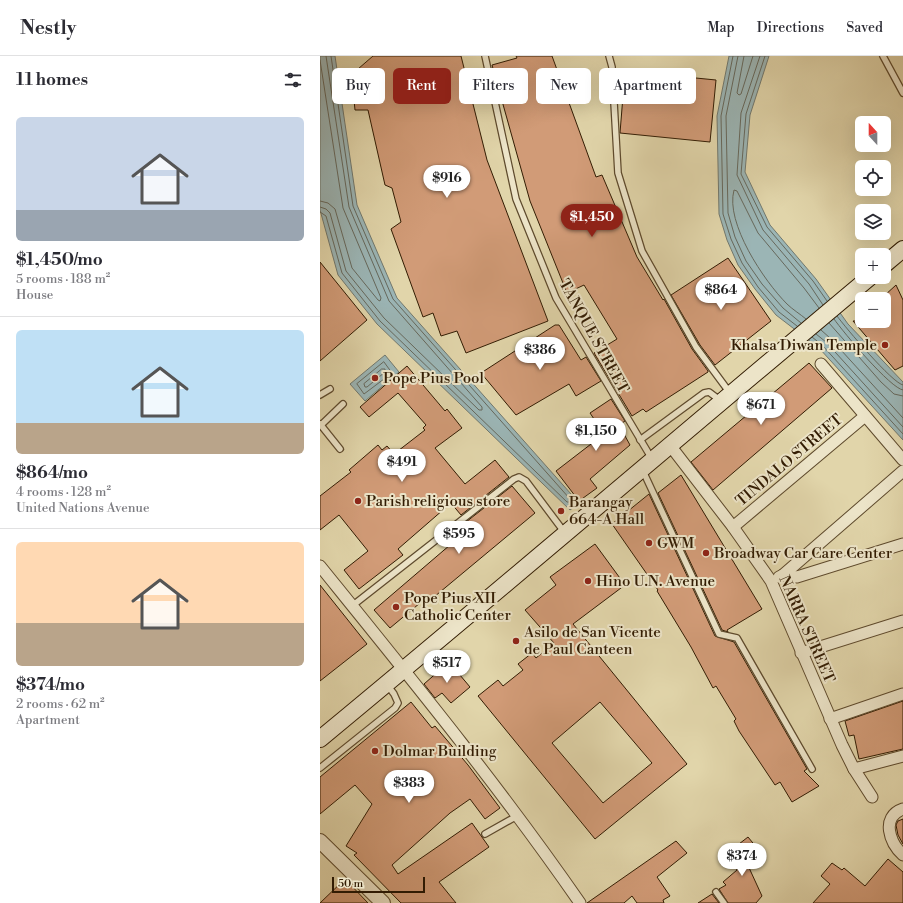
<!DOCTYPE html>
<meta charset="utf-8">
<style>
body{margin:0;font-family:"Libre Bodoni",serif;background:#f7f7f7;color:#2b2b33;height:100vh;display:flex;flex-direction:column;font-size:15px;white-space:nowrap}
*{box-sizing:border-box;margin:0}
p{font-size:13px;color:#7c7c81}
.icon{flex:none;width:22px;height:22px;fill:none;stroke:currentColor;stroke-width:2;stroke-linecap:round;stroke-linejoin:round}
.map{position:relative;flex:1;overflow:hidden}
.drawer{display:flex;flex-direction:column;background:#fff;width:320px}
.drawer>*{flex:none}
.hud{position:absolute;left:12px;top:12px;width:380px;height:36px;display:flex;gap:8px}
.needle{width:26px;rotate:339deg}
.controls{position:absolute;left:535px;top:60px;display:grid;gap:8px}
.controls a{display:grid;place-items:center;width:36px;height:36px;border-radius:6px;background:#fff;box-shadow:0 4px 16px #0002;font-size:20px}
.scale{position:absolute;left:12px;bottom:10px;width:93px;box-sizing:border-box;padding-left:4px;border:2px solid #321c03;border-top:0;font-size:11px;line-height:14px;white-space:nowrap;color:#321c03;-webkit-text-stroke:3px #ece4c8;paint-order:stroke}
.price{position:absolute;translate:-50% -34px;padding:0 9px;border-radius:14px;background:#fff;color:#222;font-size:13px;line-height:26px;filter:drop-shadow(0 1px 2px #0008)}
.price::after{content:'';position:absolute;left:50%;top:24px;width:12px;height:9px;margin-left:-6px;background:inherit;clip-path:polygon(0 0,100% 0,50% 100%)}
.price.selected{background:#8f2418;color:#fff}
ul{padding:0;list-style:none}
li{display:grid;align-content:center;gap:8px;height:212px;padding:0 16px}
li+li{border-top:1px solid #e1e1e2}
li span{display:grid;place-items:center;height:124px;border-radius:6px;color:#555}
li>.icon{margin-inline-start:auto}
span .icon{width:72px;height:72px;fill:#fffc;stroke-width:1}
li b{font-size:17px}
h2{display:flex;justify-content:space-between;align-items:center;height:48px;padding:0 16px;font-size:17px}
.tag{padding:0 14px;border-radius:6px;background:#fff;box-shadow:0 4px 16px #0002;font-size:14px;line-height:36px}
.tag.selected{background:#8f2418;color:#fff}
header{display:flex;align-items:center;gap:24px;box-sizing:border-box;height:56px;padding:0 20px;background:#fff;border-bottom:1px solid #e1e1e2}
header strong{font-size:19px}
nav{display:flex;gap:22px;margin-inline-start:auto;font-size:14px}
main{display:flex;flex:1;min-height:0}
.map>svg:first-child{display:block}
</style>
<header>
<strong>Nestly</strong>
<nav><a>Map</a><a>Directions</a><a>Saved</a></nav>
</header>
<main>
<section class="drawer">
<h2>11 homes<svg class="icon" aria-label="filters" viewBox="0 0 24 24"><path d="M4 7h16M4 17h16"/><circle cx="9" cy="7" r="2"/><circle cx="15" cy="17" r="2"/></svg></h2>
<ul>
<li><span style="background:linear-gradient(#c9d6e8 75%,#9aa5b1 0)"><svg class="icon" aria-label="home" viewBox="0 0 24 24"><path d="M3 11l9-7 9 7M6 9v11h12V9"/></svg></span><div><b>$1,450/mo</b><p>5 rooms · 188 m²</p><p>House</p></div></li>
<li><span style="background:linear-gradient(#bfe0f5 75%,#b9a48a 0)"><svg class="icon" aria-label="home" viewBox="0 0 24 24"><path d="M3 11l9-7 9 7M6 9v11h12V9"/></svg></span><div><b>$864/mo</b><p>4 rooms · 128 m²</p><p>United Nations Avenue</p></div></li>
<li><span style="background:linear-gradient(#ffd9b3 65%,#b9a48a 0)"><svg class="icon" aria-label="home" viewBox="0 0 24 24"><path d="M3 11l9-7 9 7M6 9v11h12V9"/></svg></span><div><b>$374/mo</b><p>2 rooms · 62 m²</p><p>Apartment</p></div></li>
</ul>
</section>
<div class="map">
<svg width="583" height="847" viewBox="0 0 583 847">
<rect width="100%" height="100%" fill="#e1d5aa"/>
<filter id="stains"><feTurbulence type="fractalNoise" baseFrequency=".005" numOctaves="4"/><feColorMatrix values="0 0 0 0 .2 0 0 0 0 .09 0 0 0 0 .02 0 0 0 .5 -.17"/></filter>
<radialGradient id="worn" r=".72"><stop offset=".6" stop-color="#630" stop-opacity="0"/><stop offset="1" stop-color="#630" stop-opacity=".3"/></radialGradient>
<g fill="#9bb5b5" stroke="#71786e">
<path d="M 0,0 L 15,0 L 37,149 L 77,242 L 259,447 L 250,454 L 57,268 L 18,219 L 0,154 Z"/>
<path d="M 409,0 L 449,0 L 430,59 L 425,116 L 450,169 L 496,223 L 528,268 L 583,326 L 583,384 L 499,292 L 456,259 L 435,233 L 418,209 L 407,184 L 399,158 L 397,60 Z"/>
<path d="M 65,299 L 79,316 L 45,345 L 30,328 Z"/>
</g>
<g fill="none" stroke-linecap="round" stroke-linejoin="round">
<g stroke="#66685c" stroke-width="1">
<path d="M 413,0 L 401,60 L 403,158 L 411,183 L 422,207 L 438,231 L 459,256 L 477,270"/>
<path d="M 418,0 L 406,60 L 408,157 L 415,181 L 426,205 L 442,228 L 463,252 L 481,267"/>
<path d="M 424,0 L 417,37 L 419,39 L 421,38 L 433,0"/>
<path d="M 440,0 L 421,57 L 417,119 L 443,174 L 489,228 L 503,249"/>
<path d="M 445,0 L 426,58 L 421,118 L 447,171 L 493,225 L 507,245"/>
<path d="M 0,4 L 23,152 L 61,242 L 60,245 L 58,244 L 32,212 L 15,153 L 8,147 L 0,145"/>
<path d="M 0,151 L 6,153 L 10,157 L 26,215 L 64,262 L 159,354 L 162,354 L 162,351 L 69,245 L 29,151 L 6,0"/>
<path d="M 0,156 L 6,160 L 22,217 L 60,265 L 247,446 L 250,446 L 250,443 L 73,243 L 33,150 L 11,0"/>
<path d="M 517,260 C 525,271 573,328 583,329"/>
<path d="M 486,263 C 480,258 472,253 467,248 C 444,225 405,167 414,134 L 417,135 L 438,177 L 484,232 L 499,252"/>
<path d="M 514,263 C 523,276 571,333 583,334"/>
<path d="M 509,267 L 561,326 L 574,338 L 583,340"/>
<path d="M 501,274 L 510,282 L 583,362"/>
<path d="M 496,278 L 506,286 L 583,371"/>
<path d="M 492,281 L 502,289 L 583,378"/>
<path d="M 64,306 L 72,317 L 44,338 L 37,328 Z"/>
<path d="M 62,313 L 65,313 L 65,316 L 47,331 L 45,331 L 44,328 Z"/>
</g>
</g>
<g fill="#d19b77" stroke="#321c03" fill-rule="evenodd">
<path d="M 53,0 L 141,0 L 167,104 L 228,265 L 146,297 L 137,275 L 121,280 L 113,257 L 103,261 L 71,173 L 81,166 L 72,132 L 65,129 L 48,54 L 35,54 L 31,15 L 38,13 Z"/>
<path d="M 196,0 L 232,0 L 276,121 L 282,119 L 317,201 L 343,244 L 344,243 L 372,293 L 388,315 L 388,316 L 326,356 L 323,353 L 312,360 L 274,297 L 297,283 L 264,229 L 247,237 L 210,145 L 172,9 L 197,2 Z"/>
<path d="M 305,15 L 396,24 L 390,86 L 300,77 Z"/>
<path d="M 408,202 L 451,265 L 395,309 L 380,289 L 351,239 Z"/>
<path d="M 0,206 L 47,264 L 0,305 Z"/>
<path d="M 576,229 L 583,244 L 583,310 L 575,314 L 533,265 L 564,265 L 564,240 Z"/>
<path d="M 235,269 L 239,269 L 261,304 L 266,301 L 281,325 L 256,340 L 249,328 L 196,359 L 161,317 Z"/>
<path d="M 489,307 L 512,332 L 393,434 L 371,406 Z"/>
<path d="M 87,310 L 125,355 L 127,353 L 142,372 L 115,392 L 145,428 L 175,404 L 189,421 L 141,459 L 131,447 L 78,493 L 83,499 L 39,533 L 24,514 L 48,495 L 19,459 L 0,474 L 0,440 L 31,416 L 29,414 L 58,389 L 62,394 L 67,390 L 74,398 L 105,374 L 103,372 L 106,369 L 78,337 L 49,361 L 40,351 Z"/>
<path d="M 291,343 L 305,365 L 299,369 L 310,389 L 270,423 L 277,432 L 259,445 L 236,415 L 284,378 L 270,357 Z"/>
<path d="M 361,419 L 442,553 L 407,574 L 408,576 L 402,574 L 338,437 Z"/>
<path d="M 192,430 L 215,457 L 108,546 L 106,542 L 70,572 L 54,554 L 151,471 L 146,466 Z"/>
<path d="M 329,438 L 395,580 L 414,586 L 487,713 L 484,715 L 499,730 L 472,746 L 460,726 L 455,729 L 419,675 L 414,665 L 416,663 L 396,630 L 393,632 L 371,591 L 337,535 L 338,534 L 292,468 Z"/>
<path d="M 275,488 L 305,529 L 253,568 L 367,708 L 275,783 L 158,640 L 178,624 L 183,630 L 203,614 L 198,608 L 212,597 L 216,602 L 234,587 L 205,554 L 236,529 L 230,521 ZM 280,646 L 332,707 L 283,747 L 232,687 Z"/>
<path d="M 0,529 L 47,588 L 0,625 Z"/>
<path d="M 129,606 L 150,631 L 131,647 L 122,637 L 115,642 L 104,628 Z"/>
<path d="M 583,645 L 583,693 L 539,703 L 534,679 L 529,680 L 525,665 Z"/>
<path d="M 91,646 L 112,672 L 115,670 L 148,709 L 180,752 L 165,763 L 150,743 L 130,757 L 72,809 L 78,818 L 152,767 L 169,791 L 119,826 L 136,847 L 81,847 L 34,799 L 37,797 L 26,790 L 52,748 L 35,729 L 0,758 L 0,721 Z"/>
<path d="M 583,763 L 583,788 L 578,779 L 576,769 L 578,765 Z"/>
<path d="M 428,781 L 437,792 L 425,803 L 442,840 L 436,847 L 408,847 L 399,833 L 406,829 L 403,826 L 417,814 L 410,795 Z"/>
<path d="M 356,785 L 367,797 L 337,821 L 350,840 L 343,844 L 344,847 L 317,847 L 312,840 L 304,847 L 267,847 Z"/>
<path d="M 568,803 L 583,816 L 583,847 L 493,847 L 510,828 L 501,820 L 512,807 L 522,814 L 524,812 L 545,830 Z"/>
<path d="M 25,823 L 48,847 L 0,847 Z"/>
<path d="M 392,838 L 399,847 L 378,847 Z"/>
</g>
<g fill="none" stroke-linecap="round" stroke-linejoin="round">
<defs>
<g id="service">
<path d="M 165,0 L 196,143 L 236,242 L 332,403"/>
<path d="M 289,0 L 292,11 L 298,117 L 322,195 L 376,291 L 410,337"/>
<path d="M 563,0 L 583,37"/>
<path d="M 0,339 L 10,333"/>
<path d="M 0,368 L 20,393"/>
<path d="M 1,369 L 23,348"/>
<path d="M 320,384 L 384,337 L 389,336 L 401,345"/>
<path d="M 323,415 L 399,578 L 417,582 L 492,713"/>
<path d="M 32,550 L 194,423 L 199,421 L 206,425 L 245,477"/>
<path d="M 0,712 L 75,652 L 78,647 L 74,638 L 68,630"/>
<path d="M 165,778 L 197,760"/>
<path d="M 396,836 L 404,847"/>
</g>
<g id="minor">
<path d="M 501,308 L 583,404"/>
<path d="M 349,388 L 413,471 L 451,525 L 522,689 L 534,713 L 552,741"/>
<path d="M 413,471 L 545,360"/>
<path d="M 0,510 C 89,620 179,730 260,847"/>
<path d="M 463,519 L 583,415"/>
<path d="M 459,521 L 463,519 L 477,521 L 583,488"/>
<path d="M 481,597 L 583,565"/>
<path d="M 510,663 L 583,638"/>
<path d="M 534,713 L 583,700"/>
<path d="M 583,753 C 560,761 570,787 583,799"/>
</g>
<path id="tertiary" d="M 0,785 L 63,847"/>
<g id="secondary">
<path d="M 564,209 L 583,193"/>
<path d="M 0,683 C 185,530 366,375 550,221"/>
</g>
</defs>
<use href="#service" stroke="#5e4a2d" stroke-width="8"/>
<use href="#minor" stroke="#5e4a2d" stroke-width="13"/>
<use href="#tertiary" stroke="#5e4a2d" stroke-width="16"/>
<use href="#secondary" stroke="#321c03" stroke-width="18"/>
<use href="#service" stroke="#ece4c8" stroke-width="5.5"/>
<use href="#minor" stroke="#ece4c8" stroke-width="11"/>
<use href="#tertiary" stroke="#ece4c8" stroke-width="14"/>
<use href="#secondary" stroke="#ece4c8" stroke-width="16"/>
</g>
<g fill="#8f2418" stroke="#ece4c8" stroke-width="1.5">
<circle cx="565" cy="289" r="4"/>
<circle cx="55" cy="322" r="4"/>
<circle cx="38" cy="445" r="4"/>
<circle cx="241" cy="455" r="4"/>
<circle cx="329" cy="487" r="4"/>
<circle cx="386" cy="497" r="4"/>
<circle cx="268" cy="525" r="4"/>
<circle cx="76" cy="551" r="4"/>
<circle cx="196" cy="585" r="4"/>
<circle cx="55" cy="695" r="4"/>
</g>
<g text-anchor="middle" stroke-width="4" stroke-linejoin="round" paint-order="stroke">
<g font-size="15" fill="#321c03" stroke="#ece4c8">
<text transform="translate(274 280) rotate(61)" y="5">TANQUE STREET</text>
<text transform="translate(469 404) rotate(-40)" y="5">TINDALO STREET</text>
<text transform="translate(487 573) rotate(66)" y="5">NARRA STREET</text>
</g>
<g font-size="15" fill="#321c03" stroke="#ece4c8" text-anchor="start">
<text x="557" y="294" text-anchor="end">Khalsa Diwan Temple</text>
<text x="63" y="327">Pope Pius Pool</text>
<text x="46" y="450">Parish religious store</text>
<text x="249" y="451">Barangay<tspan x="249" dy="17">664-A Hall</tspan></text>
<text x="337" y="492">GWM</text>
<text x="394" y="502">Broadway Car Care Center</text>
<text x="276" y="530">Hino U.N. Avenue</text>
<text x="84" y="547">Pope Pius XII<tspan x="84" dy="17">Catholic Center</tspan></text>
<text x="204" y="581">Asilo de San Vicente<tspan x="204" dy="17">de Paul Canteen</tspan></text>
<text x="63" y="700">Dolmar Building</text>
</g>
</g>
<rect width="100%" height="100%" filter="url(#stains)"/>
<rect width="100%" height="100%" fill="url(#worn)"/>
</svg>
<div class="controls">
<a><svg class="needle" viewBox="-14 -14 28 28"><path d="M0-13l5 13h-10z" fill="#e53935"/><path d="M0 13l5-13h-10z" fill="#7c7c81"/></svg></a>
<a><svg class="icon" aria-label="locate" viewBox="0 0 24 24"><circle cx="12" cy="12" r="6"/><path d="M12 2v4M12 18v4M2 12h4M18 12h4"/></svg></a>
<a><svg class="icon" aria-label="layers" viewBox="0 0 24 24"><path d="M12 4l9 5-9 5-9-5zM3 14l9 5 9-5"/></svg></a>
<a>+</a>
<a>−</a>
</div>
<div class="scale">50 m</div>
<b class="price" style="left:127px;top:143px">$916</b>
<b class="price selected" style="left:272px;top:182px">$1,450</b>
<b class="price" style="left:401px;top:255px">$864</b>
<b class="price" style="left:220px;top:315px">$386</b>
<b class="price" style="left:441px;top:370px">$671</b>
<b class="price" style="left:276px;top:396px">$1,150</b>
<b class="price" style="left:82px;top:427px">$491</b>
<b class="price" style="left:139px;top:499px">$595</b>
<b class="price" style="left:127px;top:628px">$517</b>
<b class="price" style="left:89px;top:748px">$383</b>
<b class="price" style="left:422px;top:821px">$374</b>
<div class="hud">
<a class="tag">Buy</a>
<a class="tag selected">Rent</a>
<a class="tag">Filters</a>
<a class="tag">New</a>
<a class="tag">Apartment</a>
</div>
</div>
</main>
